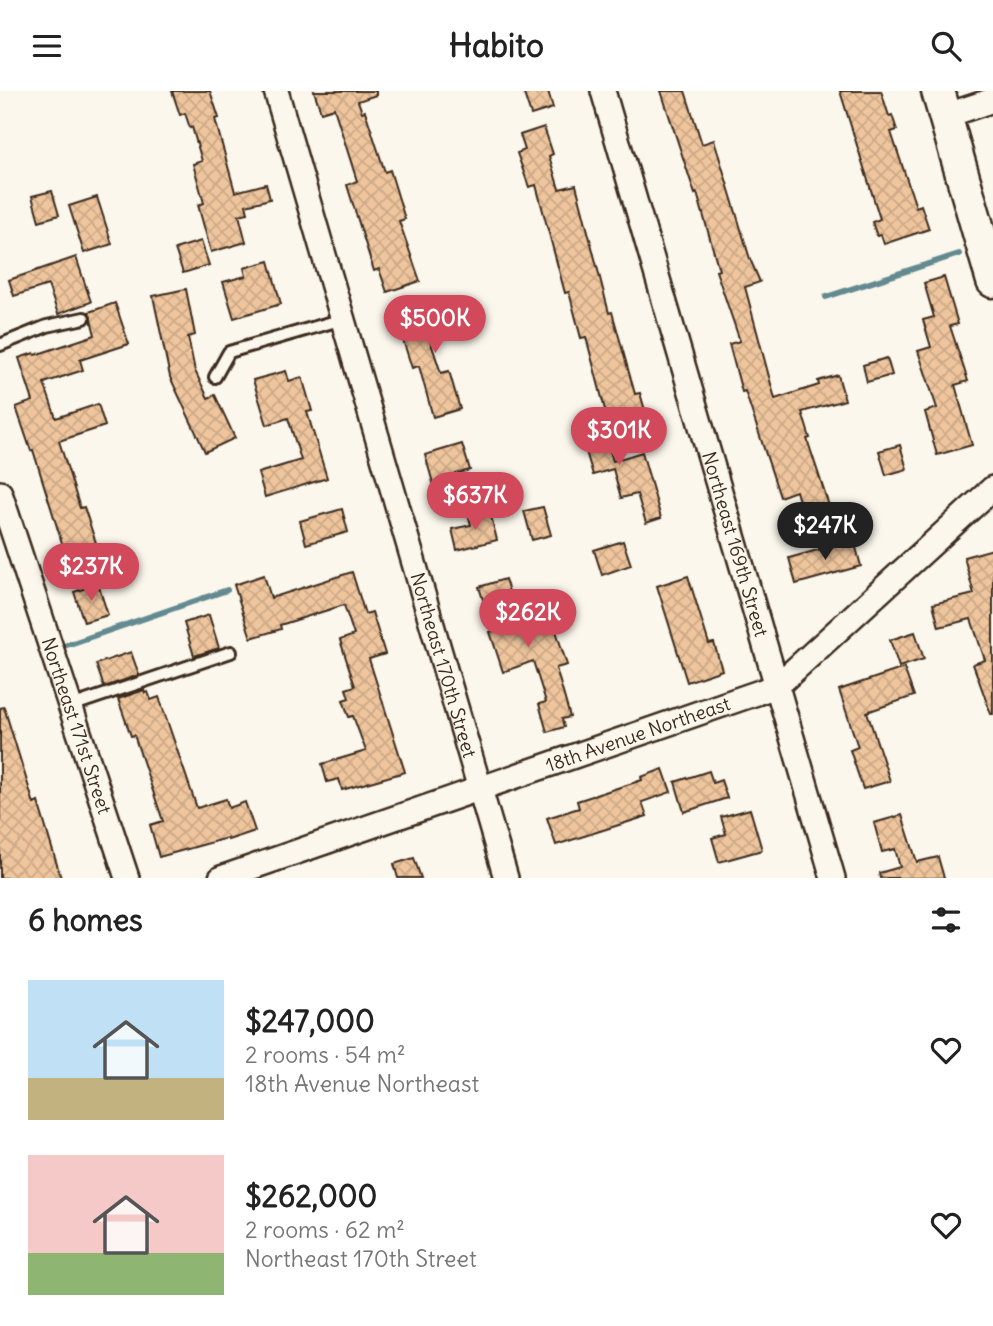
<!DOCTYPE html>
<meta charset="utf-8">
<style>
body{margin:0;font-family:Delius,sans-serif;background:#f2f2f2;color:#222;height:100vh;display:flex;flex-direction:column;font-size:26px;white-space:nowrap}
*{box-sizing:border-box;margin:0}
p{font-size:23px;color:#767676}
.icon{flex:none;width:38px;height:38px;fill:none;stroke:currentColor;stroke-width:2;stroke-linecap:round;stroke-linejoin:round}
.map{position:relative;height:787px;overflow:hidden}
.sheet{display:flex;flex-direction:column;background:#fff;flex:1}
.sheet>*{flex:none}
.price{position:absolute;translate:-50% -60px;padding:0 16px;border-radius:24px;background:#d1495b;color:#fff;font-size:23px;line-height:46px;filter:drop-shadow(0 2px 4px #0008)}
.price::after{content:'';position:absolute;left:50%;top:42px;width:21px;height:16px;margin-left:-10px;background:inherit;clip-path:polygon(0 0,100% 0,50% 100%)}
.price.on{background:#222;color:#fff}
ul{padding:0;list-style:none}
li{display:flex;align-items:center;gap:21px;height:175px;padding:0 28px}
li span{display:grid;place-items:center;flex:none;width:196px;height:140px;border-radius:0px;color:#555}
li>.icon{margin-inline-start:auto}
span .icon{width:84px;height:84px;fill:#fffc;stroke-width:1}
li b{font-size:30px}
h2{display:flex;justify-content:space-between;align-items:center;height:84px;padding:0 28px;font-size:30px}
header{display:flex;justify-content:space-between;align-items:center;height:91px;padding:0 28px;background:#fff;font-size:32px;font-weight:800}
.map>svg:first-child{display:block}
</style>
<header><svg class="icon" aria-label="menu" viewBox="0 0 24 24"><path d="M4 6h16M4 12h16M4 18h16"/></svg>Habito<svg class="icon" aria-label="search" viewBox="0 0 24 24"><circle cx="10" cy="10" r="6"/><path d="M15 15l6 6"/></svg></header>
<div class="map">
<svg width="993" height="787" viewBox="0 0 993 787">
<defs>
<pattern id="building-cross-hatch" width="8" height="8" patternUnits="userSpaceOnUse" patternTransform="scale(1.75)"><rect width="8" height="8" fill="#eec59d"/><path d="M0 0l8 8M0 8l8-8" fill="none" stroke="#cda987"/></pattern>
</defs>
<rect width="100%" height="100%" fill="#fbf7ec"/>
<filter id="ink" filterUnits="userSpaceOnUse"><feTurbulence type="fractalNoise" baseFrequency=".0143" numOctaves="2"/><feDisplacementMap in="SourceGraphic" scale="14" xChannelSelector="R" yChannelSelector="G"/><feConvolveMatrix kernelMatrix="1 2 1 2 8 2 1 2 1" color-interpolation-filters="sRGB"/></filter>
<g filter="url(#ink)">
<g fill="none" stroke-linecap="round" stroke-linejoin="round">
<g stroke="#638a90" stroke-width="6">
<path d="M 826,206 L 959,163"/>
<path d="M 64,555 L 227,499"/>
</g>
</g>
<g fill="url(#building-cross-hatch)" stroke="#3b2a1e" stroke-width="2">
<path d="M 172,0 L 210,0 L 219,27 L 215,28 L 235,101 L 266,93 L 270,108 L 246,114 L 248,122 L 239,124 L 246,151 L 211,161 L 198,114 L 204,112 L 193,73 L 202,70 L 192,36 L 190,37 L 185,22 L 180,24 Z"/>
<path d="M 314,0 L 376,0 L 376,4 L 358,10 L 362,21 L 365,20 L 385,81 L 390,79 L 405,128 L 399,130 L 420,190 L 387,201 L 379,178 L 374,180 L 347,94 L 357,90 L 334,17 L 321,21 Z"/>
<path d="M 523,0 L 548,0 L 553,17 L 531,24 Z"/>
<path d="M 661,0 L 685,0 L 702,53 L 714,49 L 750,168 L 760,191 L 745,196 L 775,308 L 819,294 L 818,290 L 838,284 L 845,309 L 802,321 L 810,347 L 807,348 L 829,415 L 803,424 L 796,400 L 780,406 L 745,300 L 742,301 L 729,253 L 740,250 L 716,180 L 719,179 L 697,102 L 695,103 Z"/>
<path d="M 840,0 L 881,0 L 889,25 L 892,24 L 897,39 L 891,41 L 916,116 L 921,114 L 929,138 L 884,153 L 881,144 L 877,145 L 872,131 L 880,128 Z"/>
<path d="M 544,36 L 553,63 L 549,65 L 559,98 L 576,94 L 609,222 L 612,221 L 635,303 L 640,302 L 646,323 L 609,334 L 586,246 L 581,247 L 569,201 L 565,202 L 536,94 L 529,96 L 517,62 L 525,59 L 520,44 Z"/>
<path d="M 52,100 L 59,124 L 39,130 L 32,105 Z"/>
<path d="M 97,106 L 112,153 L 84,162 L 69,115 Z"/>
<path d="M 201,150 L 209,174 L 183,182 L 175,158 Z"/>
<path d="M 76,166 L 91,211 L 58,223 L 48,194 L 14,205 L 9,189 Z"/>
<path d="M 269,170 L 281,213 L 234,227 L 223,191 L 246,185 L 244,177 Z"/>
<path d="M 944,186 L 958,233 L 950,235 L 968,290 L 955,294 L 972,354 L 937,364 L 925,321 L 937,317 L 918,260 L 931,256 L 923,229 L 934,226 L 924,192 Z"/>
<path d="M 186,198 L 195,244 L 188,246 L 195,280 L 208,307 L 215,304 L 235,347 L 205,361 L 170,286 L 153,205 Z"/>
<path d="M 453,209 L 463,239 L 430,249 L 441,282 L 449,280 L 460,318 L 433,326 L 419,275 L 412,277 L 403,249 L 422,243 L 414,221 Z"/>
<path d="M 115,212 L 129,253 L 80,269 L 83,279 L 44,292 L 56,327 L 98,313 L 105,335 L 59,350 L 80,417 L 84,416 L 98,458 L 67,468 L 33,359 L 31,360 L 16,316 L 33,310 L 19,267 L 34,262 L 35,264 L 95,244 L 89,221 Z"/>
<path d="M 887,267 L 892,284 L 867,291 L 863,274 Z"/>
<path d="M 286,280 L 289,290 L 302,286 L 312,320 L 307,321 L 327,387 L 265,406 L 258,382 L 301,369 L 288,327 L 267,334 L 253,289 Z"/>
<path d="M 600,323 L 613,370 L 642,361 L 661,427 L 646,432 L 637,403 L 621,407 L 613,378 L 593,384 L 577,330 Z"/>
<path d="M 462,353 L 470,379 L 456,383 L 461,399 L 437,406 L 425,364 Z"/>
<path d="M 900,354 L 907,378 L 886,384 L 879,360 Z"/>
<path d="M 543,416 L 551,444 L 532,449 L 524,420 Z"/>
<path d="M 342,418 L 348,441 L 306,453 L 300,430 Z"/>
<path d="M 490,421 L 497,449 L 457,459 L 452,438 L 471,434 L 469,426 Z"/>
<path d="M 854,449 L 861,475 L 796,493 L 789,467 Z"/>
<path d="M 623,450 L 631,474 L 602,484 L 594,459 Z"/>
<path d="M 993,458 L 993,623 L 991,623 L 973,573 L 985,569 L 971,528 L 939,536 L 933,513 L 974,503 L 964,466 Z"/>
<path d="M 352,481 L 365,523 L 372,521 L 385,563 L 369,568 L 405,681 L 342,699 L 339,688 L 327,691 L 322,673 L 366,660 L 353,625 L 349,626 L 343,609 L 349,607 L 346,598 L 355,595 L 340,549 L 354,544 L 344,514 L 280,534 L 281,538 L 251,547 L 234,494 L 264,484 L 271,507 Z"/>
<path d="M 688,485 L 709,553 L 714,552 L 722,579 L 687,591 L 657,495 Z"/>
<path d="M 505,488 L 519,532 L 550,521 L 567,574 L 556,577 L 570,626 L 562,628 L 564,636 L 547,641 L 539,613 L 546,611 L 533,570 L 503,581 L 490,541 L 493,540 L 479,496 Z"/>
<path d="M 98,493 L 108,524 L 84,531 L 74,501 Z"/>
<path d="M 209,524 L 219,557 L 194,565 L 184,532 Z"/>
<path d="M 915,541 L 924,568 L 899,576 L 890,549 Z"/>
<path d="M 131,561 L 139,584 L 104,596 L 96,573 Z"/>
<path d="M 904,577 L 914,605 L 867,621 L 890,690 L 863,698 L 850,659 L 858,656 L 839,599 Z"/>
<path d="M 144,599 L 145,602 L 148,601 L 151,609 L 159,606 L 197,717 L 226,708 L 229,717 L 245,711 L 255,740 L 228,749 L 227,747 L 159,766 L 150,734 L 163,730 L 134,644 L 131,645 L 118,608 Z"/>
<path d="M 4,616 L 34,713 L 38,711 L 61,787 L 0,787 L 0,617 Z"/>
<path d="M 663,678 L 671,701 L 642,711 L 647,725 L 556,754 L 547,727 L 579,717 L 577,710 L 642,689 L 641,686 Z"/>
<path d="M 709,680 L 713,692 L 721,689 L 727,707 L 684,721 L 675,691 Z"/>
<path d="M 750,718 L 762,759 L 719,771 L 712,747 L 726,743 L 721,726 Z"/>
<path d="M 902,724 L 917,771 L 938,766 L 944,787 L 880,787 L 879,782 L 900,776 L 895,758 L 882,761 L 874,732 Z"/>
<path d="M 414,767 L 421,787 L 398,787 L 394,773 Z"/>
</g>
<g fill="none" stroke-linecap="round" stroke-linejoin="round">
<defs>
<g id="lane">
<path d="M 0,254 L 47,235 L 84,227"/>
<path d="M 215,286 L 229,261 L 343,228"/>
<path d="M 71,615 L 231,561"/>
</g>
<g id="street">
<path id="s1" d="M 276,0 L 506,787"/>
<path id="s2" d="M 603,0 L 833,787"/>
<path d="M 945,25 L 993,9"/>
<path id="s3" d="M 0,402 L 127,787"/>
<path id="s4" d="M 221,787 L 777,595 L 993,397"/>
</g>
<path id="secondary" d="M 938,0 L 993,190"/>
</defs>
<use href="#lane" stroke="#3b2a1e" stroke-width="16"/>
<use href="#street" stroke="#3b2a1e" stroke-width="28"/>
<use href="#secondary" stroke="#3b2a1e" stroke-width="37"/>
<use href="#lane" stroke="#fbf7ec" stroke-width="10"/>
<use href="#street" stroke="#fbf7ec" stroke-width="23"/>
<use href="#secondary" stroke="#fbf7ec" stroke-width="32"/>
</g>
</g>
<g text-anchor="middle" stroke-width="7" stroke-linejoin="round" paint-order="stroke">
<g font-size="19" fill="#3b2a1e" stroke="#fbf7ec">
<text dy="7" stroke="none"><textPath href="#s2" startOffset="472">Northeast 169th Street</textPath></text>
<text dy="7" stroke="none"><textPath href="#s1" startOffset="598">Northeast 170th Street</textPath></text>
<text dy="7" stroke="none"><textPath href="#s3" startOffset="245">Northeast 171st Street</textPath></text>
<text dy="7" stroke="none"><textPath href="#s4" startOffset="441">18th Avenue Northeast</textPath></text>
</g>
</g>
</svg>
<b class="price" style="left:435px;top:264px">$500K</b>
<b class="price" style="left:619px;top:376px">$301K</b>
<b class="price" style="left:475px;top:441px">$637K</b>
<b class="price on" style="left:825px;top:471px">$247K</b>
<b class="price" style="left:91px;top:512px">$237K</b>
<b class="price" style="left:528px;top:558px">$262K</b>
</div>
<section class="sheet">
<h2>6 homes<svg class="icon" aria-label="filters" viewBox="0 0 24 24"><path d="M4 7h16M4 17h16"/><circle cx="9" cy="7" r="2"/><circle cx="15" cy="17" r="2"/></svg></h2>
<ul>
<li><span style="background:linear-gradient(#bfe0f5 70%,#c2b280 0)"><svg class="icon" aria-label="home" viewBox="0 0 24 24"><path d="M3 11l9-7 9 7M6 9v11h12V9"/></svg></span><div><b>$247,000</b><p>2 rooms · 54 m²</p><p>18th Avenue Northeast</p></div><svg class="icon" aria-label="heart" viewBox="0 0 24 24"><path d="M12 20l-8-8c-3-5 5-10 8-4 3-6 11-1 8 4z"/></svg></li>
<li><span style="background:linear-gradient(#f6c9c9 70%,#8fb573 0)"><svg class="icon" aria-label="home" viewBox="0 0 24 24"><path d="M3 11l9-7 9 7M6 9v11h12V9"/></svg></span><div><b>$262,000</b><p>2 rooms · 62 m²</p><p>Northeast 170th Street</p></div><svg class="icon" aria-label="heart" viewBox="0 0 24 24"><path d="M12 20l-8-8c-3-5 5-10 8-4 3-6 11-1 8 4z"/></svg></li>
</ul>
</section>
